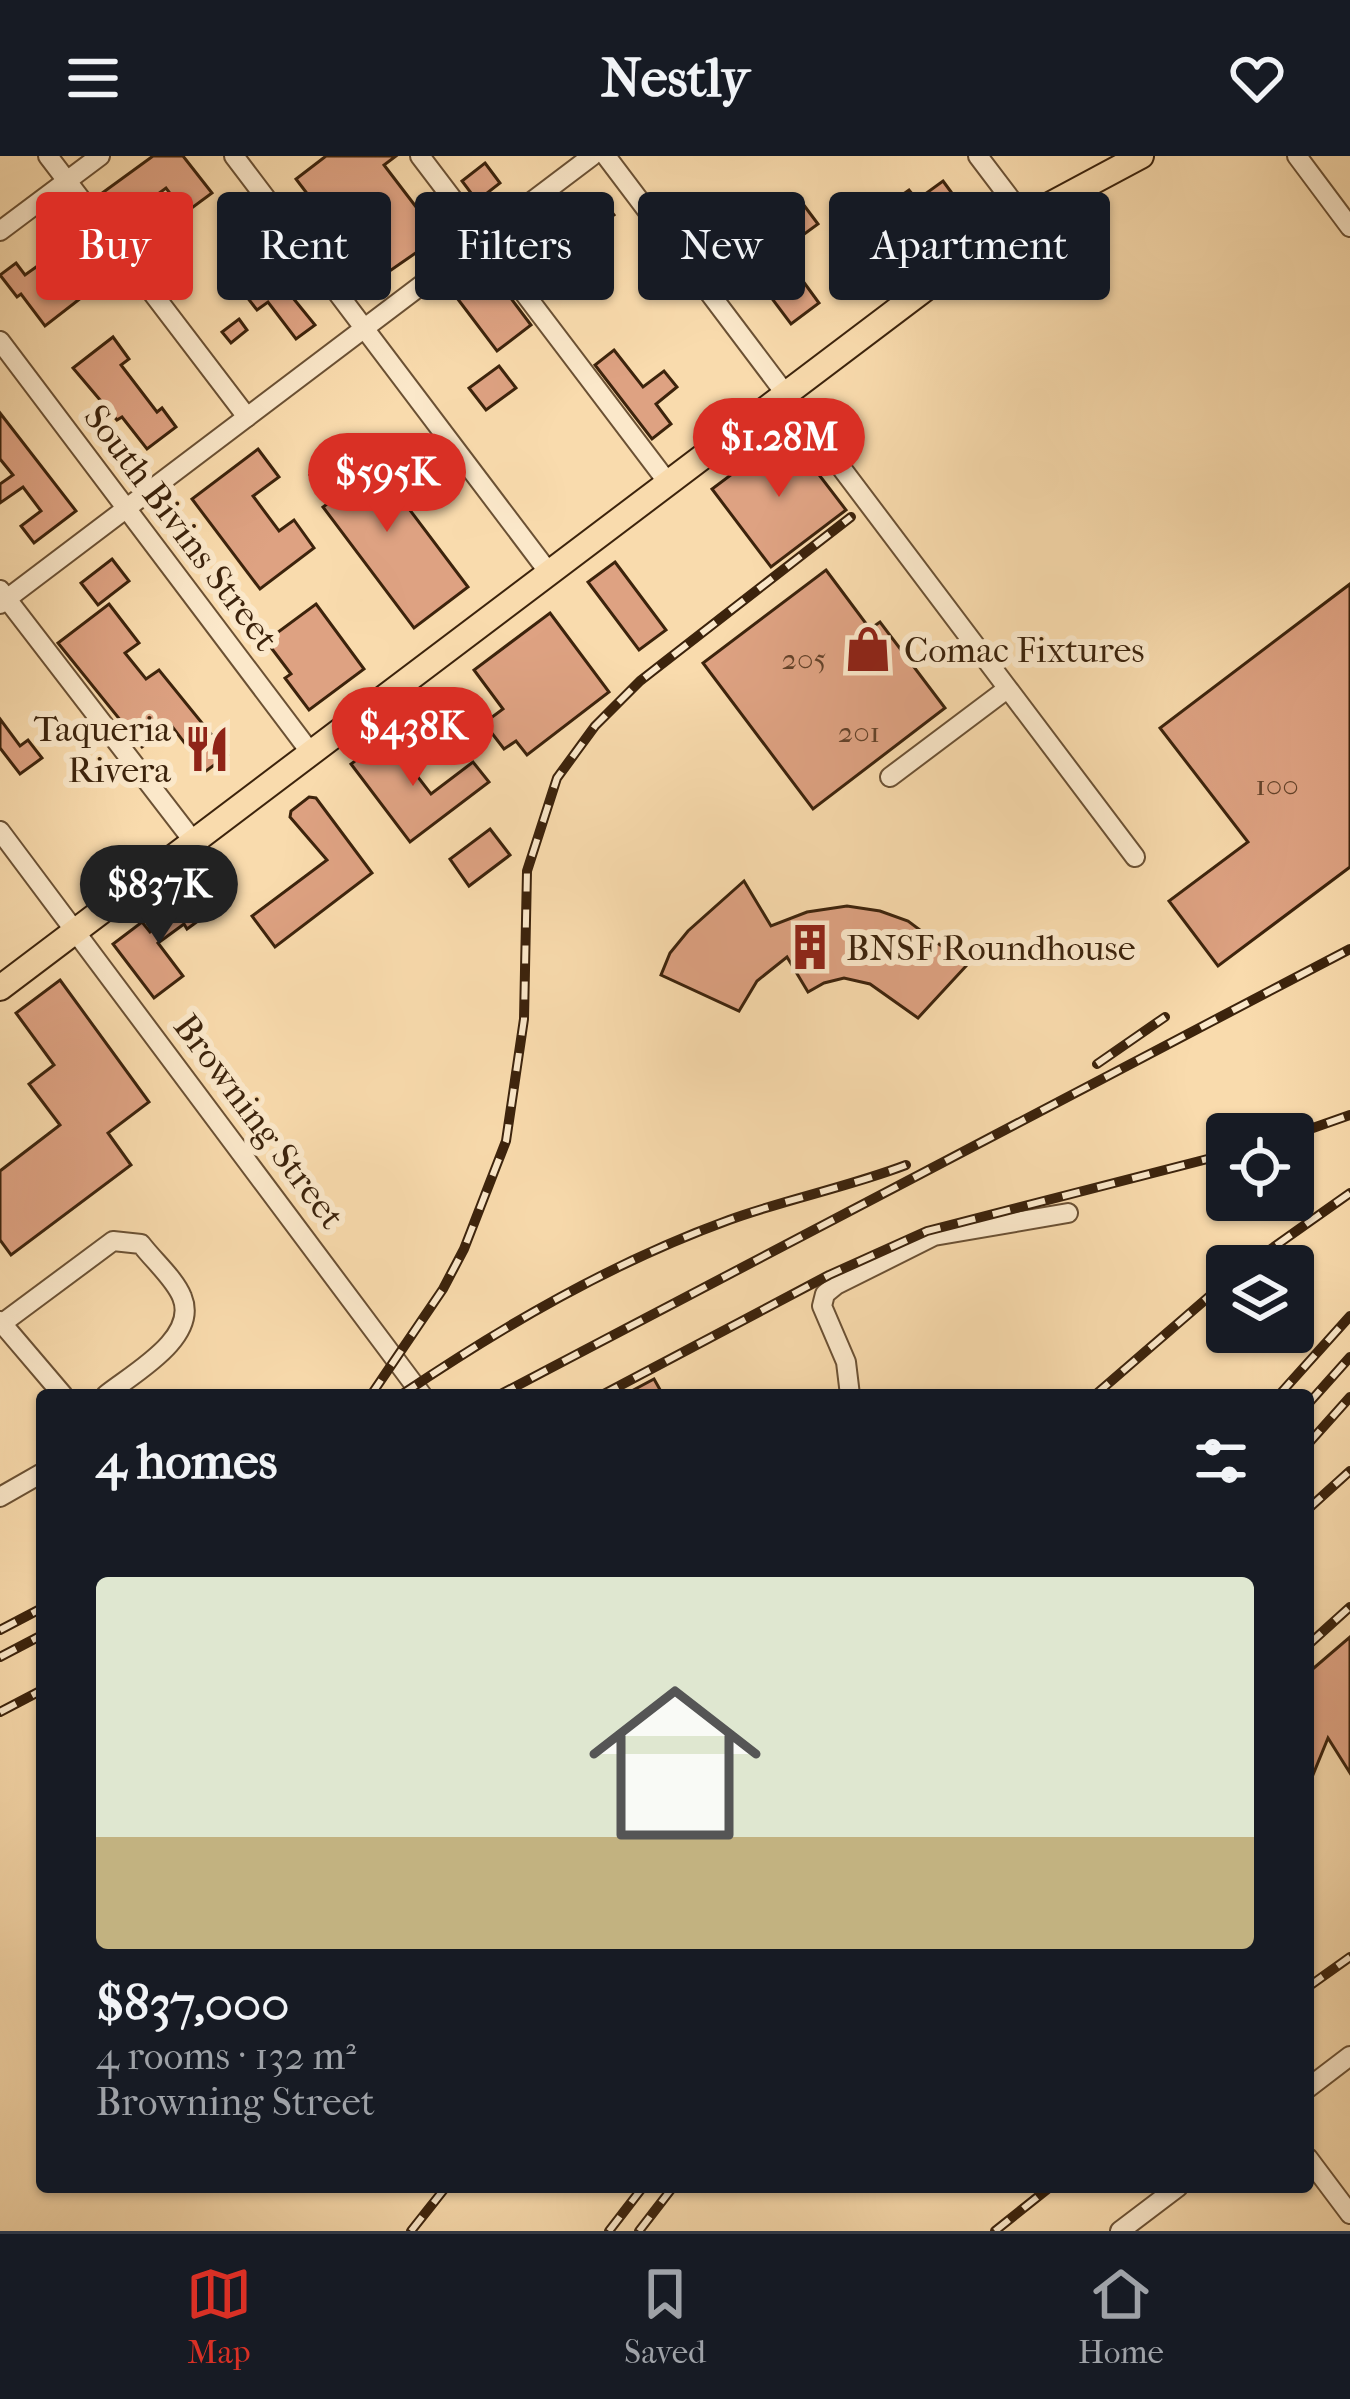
<!DOCTYPE html>
<meta charset="utf-8">
<style>
body{margin:0;font-family:"IM FELL French Canon",serif;background:#20242c;color:#f1f3f6;height:100vh;display:flex;flex-direction:column;font-size:45px;white-space:nowrap}
*{box-sizing:border-box;margin:0}
p{font-size:39px;color:#9ea1a6}
.icon{flex:none;width:66px;height:66px;fill:none;stroke:currentColor;stroke-width:2;stroke-linecap:round;stroke-linejoin:round}
.map{position:relative;flex:1;overflow:hidden}
.panel{position:absolute;left:36px;top:1233px;width:1278px;height:804px;display:flex;flex-direction:column;background:#171b24;border-radius:12px;box-shadow:0 3px 9px #0004}
.panel>*{flex:none}
.hud{position:absolute;left:36px;top:36px;width:1278px;height:108px;display:flex;gap:24px}
.buttons{position:absolute;left:1206px;top:957px;display:grid;gap:24px}
.buttons a{display:grid;place-items:center;width:108px;height:108px;border-radius:12px;background:#171b24;box-shadow:0 3px 9px #0004;font-size:60px}
.price{position:absolute;translate:-50% -102px;padding:0 27px;border-radius:42px;background:#d93025;color:#fff;font-size:39px;line-height:78px;filter:drop-shadow(0 3px 6px #0008)}
.price::after{content:'';position:absolute;left:50%;top:72px;width:36px;height:27px;margin-left:-18px;background:inherit;clip-path:polygon(0 0,100% 0,50% 100%)}
.price.active{background:#222;color:#fff}
ul{padding:0;list-style:none}
li{display:grid;align-content:center;gap:24px;height:636px;padding:0 60px}
li+li{border-top:3px solid #363941}
li span{display:grid;place-items:center;height:372px;border-radius:12px;color:#555}
li>.icon{margin-inline-start:auto}
span .icon{width:216px;height:216px;fill:#fffc;stroke-width:1}
li b{font-size:51px}
h2{display:flex;justify-content:space-between;align-items:center;height:144px;padding:0 60px;font-size:51px}
.pill{padding:0 42px;border-radius:12px;background:#171b24;box-shadow:0 3px 9px #0004;font-size:42px;line-height:108px}
.pill.active{background:#d93025;color:#fff}
header{display:flex;justify-content:space-between;align-items:center;height:156px;padding:0 60px;background:#171b24;font-size:54px;font-weight:700}
.dock{display:flex;justify-content:space-around;align-items:center;height:168px;border-top:3px solid #363941;background:#171b24;font-size:33px;color:#9ea1a6}
.dock a{display:grid;justify-items:center;gap:6px}
.dock .active{color:#d93025}
.map>svg:first-child{display:block}
</style>
<header><svg class="icon" aria-label="menu" viewBox="0 0 24 24"><path d="M4 6h16M4 12h16M4 18h16"/></svg>Nestly<svg class="icon" aria-label="heart" viewBox="0 0 24 24"><path d="M12 20l-8-8c-3-5 5-10 8-4 3-6 11-1 8 4z"/></svg></header>
<div class="map">
<svg width="1350" height="2075" viewBox="0 0 1350 2075">
<rect width="100%" height="100%" fill="#f9dbad"/>
<filter id="stains"><feTurbulence type="fractalNoise" baseFrequency=".00167" numOctaves="4"/><feColorMatrix values="0 0 0 0 .2 0 0 0 0 .09 0 0 0 0 .02 0 0 0 .5 -.17"/></filter>
<radialGradient id="worn" r=".72"><stop offset=".6" stop-color="#630" stop-opacity="0"/><stop offset="1" stop-color="#630" stop-opacity=".3"/></radialGradient>
<g fill="#dea282" stroke="#3c230c" stroke-width="3">
<path d="M 153,0 L 183,0 L 212,37 L 185,57 L 166,32 L 143,49 L 138,41 L 113,59 L 98,40 Z"/>
<path d="M 326,0 L 396,0 L 384,9 L 423,60 L 439,47 L 456,69 L 381,121 L 364,98 L 369,95 L 333,47 L 321,56 L 296,23 Z"/>
<path d="M 485,7 L 500,27 L 477,45 L 462,25 Z"/>
<path d="M 943,25 L 965,55 L 921,87 L 892,46 L 909,34 L 917,44 Z"/>
<path d="M 599,39 L 614,59 L 594,73 L 580,54 Z"/>
<path d="M 797,40 L 818,68 L 781,95 L 819,147 L 791,168 L 714,65 L 743,43 L 761,68 Z"/>
<path d="M 75,57 L 89,76 L 75,86 L 61,67 Z"/>
<path d="M 16,107 L 25,119 L 36,111 L 47,127 L 61,116 L 81,142 L 45,170 L 21,138 L 17,141 L 0,119 Z"/>
<path d="M 271,115 L 315,169 L 296,183 L 268,146 L 257,154 L 243,136 Z"/>
<path d="M 491,116 L 531,169 L 497,195 L 457,142 Z"/>
<path d="M 239,163 L 247,174 L 231,187 L 222,176 Z"/>
<path d="M 113,181 L 129,203 L 121,209 L 157,256 L 162,252 L 176,271 L 147,293 L 122,261 L 117,264 L 73,212 Z"/>
<path d="M 614,194 L 643,231 L 664,215 L 677,231 L 656,248 L 671,268 L 652,283 L 595,209 Z"/>
<path d="M 499,210 L 516,232 L 486,254 L 469,232 Z"/>
<path d="M 0,257 L 76,355 L 34,387 L 21,370 L 41,355 L 23,331 L 0,347 L 0,328 L 13,319 L 0,303 Z"/>
<path d="M 787,277 L 846,354 L 771,411 L 712,333 Z"/>
<path d="M 357,284 L 468,431 L 414,472 L 323,351 L 330,346 L 310,319 Z"/>
<path d="M 258,293 L 279,321 L 253,340 L 279,375 L 294,364 L 314,392 L 260,433 L 192,343 Z"/>
<path d="M 112,403 L 129,425 L 98,449 L 81,427 Z"/>
<path d="M 615,406 L 666,474 L 639,494 L 588,426 Z"/>
<path d="M 826,414 L 870,473 L 880,466 L 945,552 L 813,653 L 703,507 Z"/>
<path d="M 1350,428 L 1350,711 L 1218,810 L 1169,745 L 1248,686 L 1160,572 Z"/>
<path d="M 109,448 L 139,487 L 125,497 L 146,523 L 159,514 L 228,599 L 206,615 L 171,569 L 142,591 L 58,487 Z"/>
<path d="M 316,448 L 364,513 L 309,554 L 285,522 L 291,518 L 266,485 Z"/>
<path d="M 550,457 L 609,536 L 527,599 L 516,585 L 504,593 L 484,567 L 503,553 L 474,514 Z"/>
<path d="M 0,563 L 20,590 L 28,584 L 42,602 L 20,618 L 0,592 Z"/>
<path d="M 387,581 L 431,638 L 473,606 L 489,626 L 410,686 L 351,608 Z"/>
<path d="M 309,641 L 316,642 L 372,717 L 275,791 L 252,760 L 327,704 L 290,661 L 291,655 Z"/>
<path d="M 490,673 L 510,699 L 469,730 L 450,703 Z"/>
<path d="M 744,725 L 771,770 L 807,756 L 847,750 L 880,755 L 908,765 L 967,809 L 918,862 L 870,828 L 844,822 L 824,827 L 808,836 L 787,801 L 757,825 L 739,855 L 661,819 L 670,797 L 688,775 Z"/>
<path d="M 200,738 L 213,754 L 187,773 L 184,768 L 158,787 L 183,820 L 154,842 L 113,788 L 142,766 L 150,776 Z"/>
<path d="M 60,824 L 149,946 L 108,977 L 131,1009 L 11,1099 L 0,1084 L 0,1015 L 60,969 L 29,928 L 54,909 L 16,857 Z"/>
<path d="M 654,1223 L 663,1239 L 624,1239 Z"/>
<path d="M 1350,1481 L 1350,1617 L 1328,1582 L 1308,1631 L 1308,1517 Z"/>
</g>
<g fill="none" stroke-linecap="round" stroke-linejoin="round">
<defs>
<g id="minor">
<path d="M 48,0 L 247,261"/>
<path d="M 234,0 L 550,418"/>
<path d="M 420,0 L 669,328"/>
<path d="M 606,0 L 1135,701"/>
<path d="M 978,0 L 1025,62"/>
<path d="M 1297,0 L 1350,71"/>
<path d="M 0,75 L 100,0"/>
<path d="M 0,185 L 311,597"/>
<path d="M 0,434 L 194,686"/>
<path d="M 0,448 L 592,0"/>
<path d="M 890,621 L 1007,533"/>
<path d="M 0,675 L 422,1239"/>
<path d="M 0,1165 L 63,1239"/>
<path d="M 0,1169 L 113,1085 L 141,1088 C 153,1104 175,1123 182,1141 C 199,1182 132,1218 106,1239"/>
<path d="M 850,1239 L 846,1206 L 822,1150 L 825,1138 L 836,1129 L 934,1080 L 1068,1057"/>
<path d="M 0,1341 L 42,1317"/>
<path d="M 1308,1932 L 1350,1900"/>
<path d="M 1308,2002 L 1350,2058"/>
<path d="M 1120,2075 L 1178,2031"/>
</g>
<path id="major" d="M 0,832 L 975,95 L 1025,62 L 1141,0"/>
</defs>
<use href="#minor" stroke="#6b5134" stroke-width="22"/>
<use href="#major" stroke="#3c230c" stroke-width="28"/>
<use href="#minor" stroke="#fbe8ca" stroke-width="18"/>
<use href="#major" stroke="#f9dbad" stroke-width="24"/>
<defs>
<g id="rail">
<path d="M 1097,908 L 1165,861"/>
<path d="M 1293,979 L 1350,959"/>
<path d="M 1247,1110 L 1350,1037"/>
<path d="M 371,1239 L 443,1133 L 464,1093 L 506,985 L 524,863 L 527,715 L 557,622 L 595,570 L 640,525 L 851,361"/>
<path d="M 401,1239 C 505,1169 611,1107 729,1064 C 787,1043 848,1031 906,1009"/>
<path d="M 499,1239 L 1350,793"/>
<path d="M 602,1239 L 829,1119 L 927,1075 L 1227,998"/>
<path d="M 1095,1239 L 1227,1125"/>
<path d="M 1279,1239 L 1350,1160"/>
<path d="M 1308,1248 L 1350,1201"/>
<path d="M 1308,1288 L 1350,1241"/>
<path d="M 1308,1353 L 1350,1315"/>
<path d="M 0,1474 L 42,1452"/>
<path d="M 1308,1489 L 1350,1451"/>
<path d="M 0,1501 L 42,1479"/>
<path d="M 0,1556 L 42,1534"/>
<path d="M 1308,1831 L 1350,1801"/>
<path d="M 411,2075 L 446,2031"/>
<path d="M 609,2075 L 643,2031"/>
<path d="M 639,2075 L 673,2031"/>
<path d="M 995,2075 L 1050,2031"/>
</g>
</defs>
<use href="#rail" stroke="#3c230c" stroke-width="10"/>
<use href="#rail" stroke="#fbe8ca" stroke-width="6" stroke-dasharray="18" stroke-linecap="butt"/>
</g>
<defs>
<symbol id="shop-bare" viewBox="-9 -9 18 18"><path d="M-5-2.5h2.3a2.7 3.5 0 0 1 5.4 0H5L5.5 6h-11ZM-1.5-2.5h3a1.5 2.3 0 0 0-3 0Z" fill="#8f2418" stroke="#fbe8ca" stroke-width="2.5" paint-order="stroke"/></symbol>
<symbol id="restaurant-bare" viewBox="-9 -9 18 18"><path d="M-5-6h1v4h1v-4h1v4h1v-4h1v5L-1.5 .5V6h-2V.5L-5-1ZM5-6V6H3V1.5H1.5Q1.5-4 5-6Z" fill="#8f2418" stroke="#fbe8ca" stroke-width="2.5" paint-order="stroke"/></symbol>
<symbol id="building-bare" viewBox="-9 -9 18 18"><path d="M-4-6H4V6H1V3H-1V6H-4ZM-2.5-4.3h1.7v1.8h-1.7ZM.8-4.3h1.7v1.8H.8ZM-2.5-1h1.7V.8h-1.7ZM.8-1h1.7V.8H.8Z" fill="#8f2418" stroke="#fbe8ca" stroke-width="2.5" paint-order="stroke"/></symbol>
</defs>
<g fill-rule="evenodd">
<use href="#shop-bare" x="835" y="460" width="66" height="66"/>
<use href="#restaurant-bare" x="174" y="560" width="66" height="66"/>
<use href="#building-bare" x="777" y="758" width="66" height="66"/>
</g>
<g text-anchor="middle" stroke-width="12" stroke-linejoin="round" paint-order="stroke">
<g font-size="30" fill="#64432a">
<text x="804" y="513">205</text>
<text x="859" y="586">201</text>
<text x="1277" y="639">100</text>
</g>
<g font-size="36" fill="#3c230c" stroke="#fbe8ca">
<text transform="translate(182 371) rotate(53)" y="13">South Bivins Street</text>
<text transform="translate(260 965) rotate(53)" y="13">Browning Street</text>
</g>
<g font-size="36" fill="#3c230c" stroke="#fbe8ca" text-anchor="start">
<text x="904" y="506">Comac Fixtures</text>
<text x="171" y="585" text-anchor="end">Taqueria<tspan x="171" dy="41">Rivera</tspan></text>
<text x="846" y="804">BNSF Roundhouse</text>
</g>
</g>
<rect width="100%" height="100%" filter="url(#stains)"/>
<rect width="100%" height="100%" fill="url(#worn)"/>
</svg>
<div class="buttons">
<a><svg class="icon" aria-label="locate" viewBox="0 0 24 24"><circle cx="12" cy="12" r="6"/><path d="M12 2v4M12 18v4M2 12h4M18 12h4"/></svg></a>
<a><svg class="icon" aria-label="layers" viewBox="0 0 24 24"><path d="M12 4l9 5-9 5-9-5zM3 14l9 5 9-5"/></svg></a>
</div>
<b class="price" style="left:779px;top:344px">$1.28M</b>
<b class="price" style="left:387px;top:379px">$595K</b>
<b class="price" style="left:413px;top:633px">$438K</b>
<b class="price active" style="left:159px;top:791px">$837K</b>
<div class="hud">
<a class="pill active">Buy</a>
<a class="pill">Rent</a>
<a class="pill">Filters</a>
<a class="pill">New</a>
<a class="pill">Apartment</a>
</div>
<section class="panel">
<h2>4 homes<svg class="icon" aria-label="filters" viewBox="0 0 24 24"><path d="M4 7h16M4 17h16"/><circle cx="9" cy="7" r="2"/><circle cx="15" cy="17" r="2"/></svg></h2>
<ul>
<li><span style="background:linear-gradient(#dfe7d0 70%,#c2b280 0)"><svg class="icon" aria-label="home" viewBox="0 0 24 24"><path d="M3 11l9-7 9 7M6 9v11h12V9"/></svg></span><div><b>$837,000</b><p>4 rooms · 132 m²</p><p>Browning Street</p></div></li>
</ul>
</section>
</div>
<nav class="dock">
<a class="active"><svg class="icon" aria-label="map" viewBox="0 0 24 24"><path d="M3 6l6-2 6 2 6-2v14l-6 2-6-2-6 2zM9 4v14M15 6v14"/></svg>Map</a>
<a><svg class="icon" aria-label="saved" viewBox="0 0 24 24"><path d="M7 4h10v16l-5-4-5 4z"/></svg>Saved</a>
<a><svg class="icon" aria-label="home" viewBox="0 0 24 24"><path d="M3 11l9-7 9 7M6 9v11h12V9"/></svg>Home</a>
</nav>
